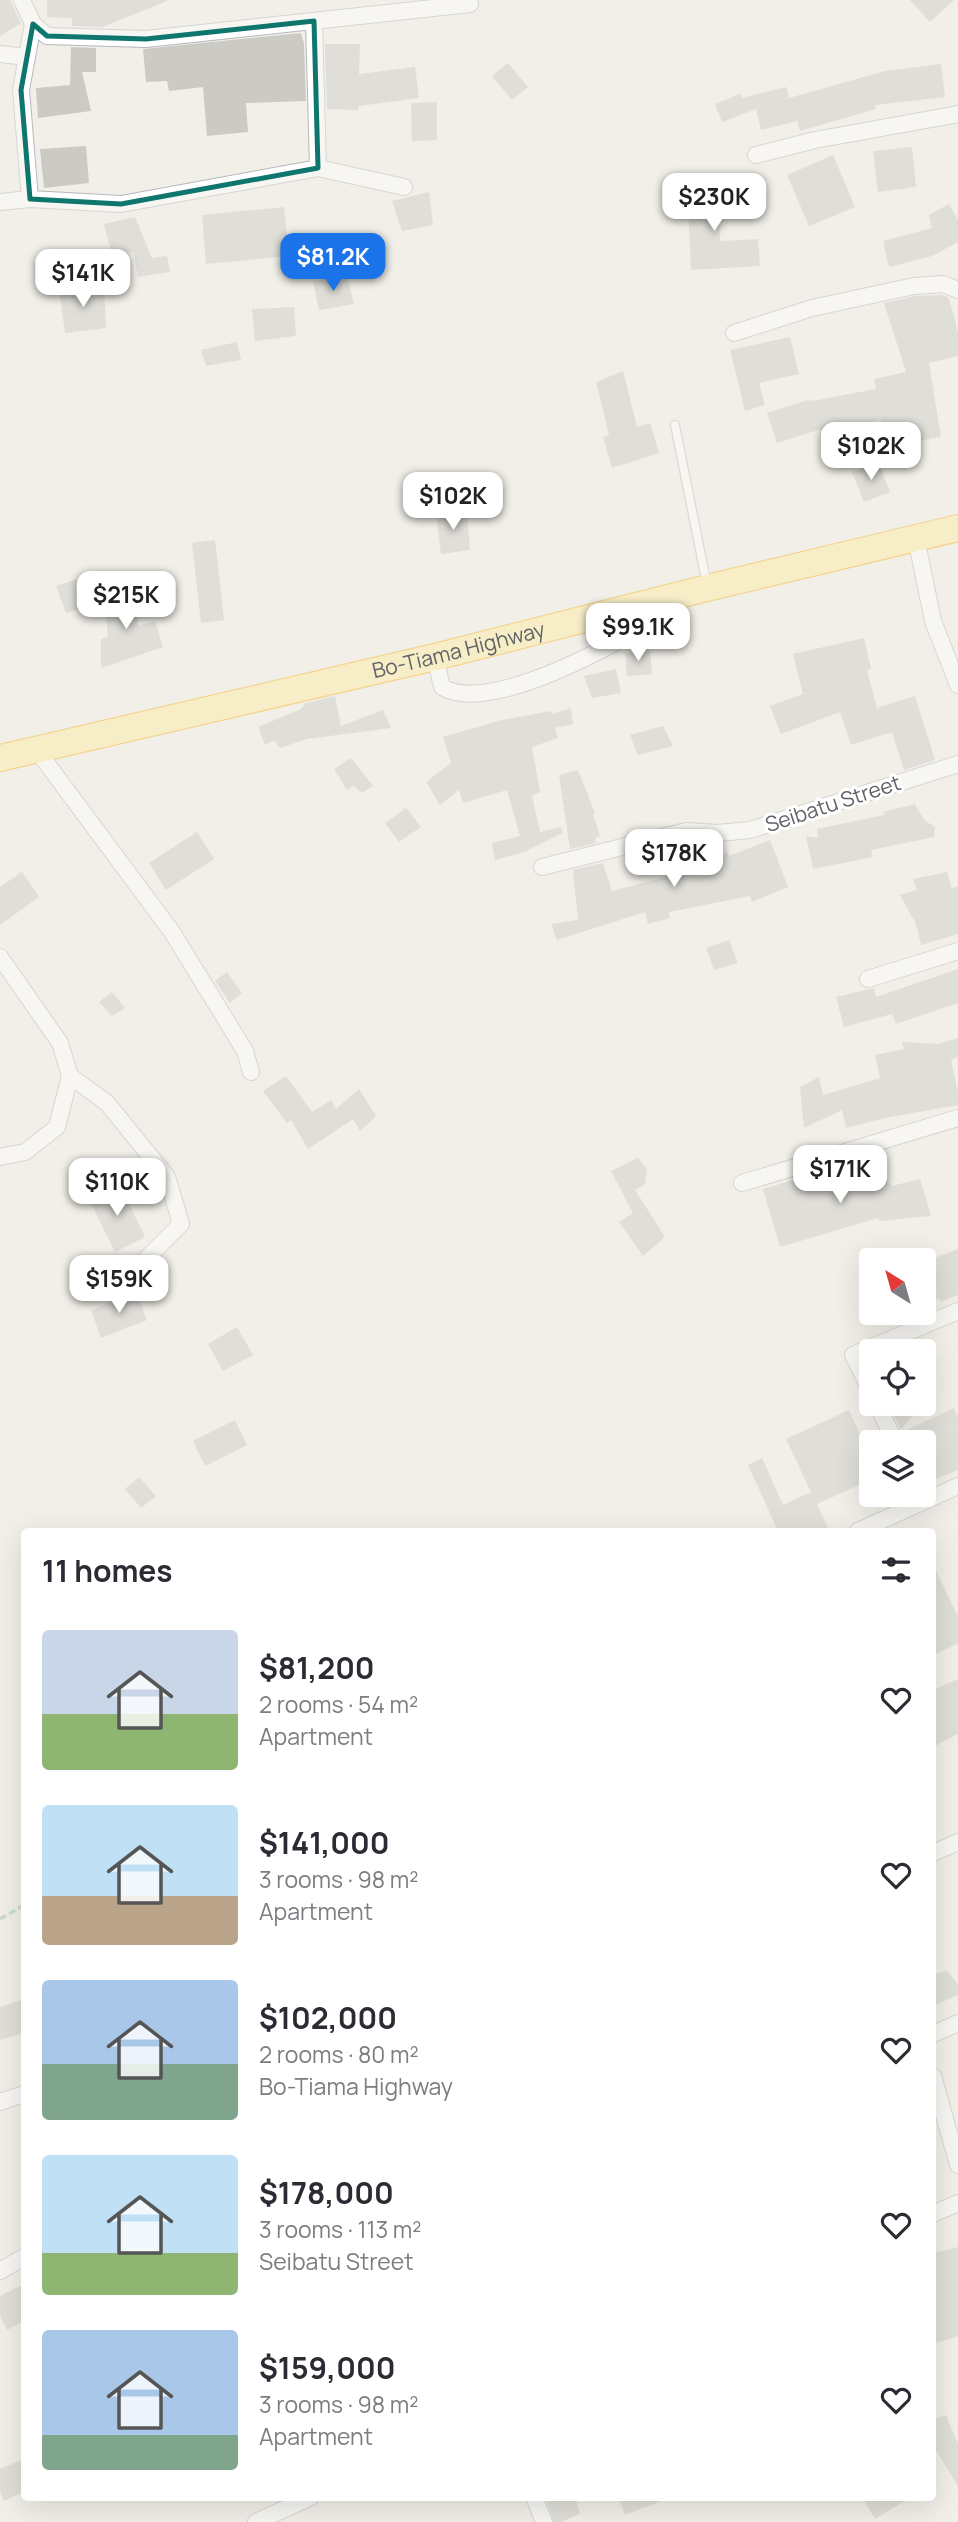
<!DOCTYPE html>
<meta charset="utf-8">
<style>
body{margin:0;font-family:Manrope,sans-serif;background:#f7f7f7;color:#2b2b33;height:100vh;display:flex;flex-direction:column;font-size:26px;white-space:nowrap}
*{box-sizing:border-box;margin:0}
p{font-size:23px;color:#7c7c81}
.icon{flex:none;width:38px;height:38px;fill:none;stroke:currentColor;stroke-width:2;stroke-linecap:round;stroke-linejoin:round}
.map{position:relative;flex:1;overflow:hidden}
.side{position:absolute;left:21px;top:1528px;width:915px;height:973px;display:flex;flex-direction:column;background:#fff;border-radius:7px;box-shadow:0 7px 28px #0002}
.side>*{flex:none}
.needle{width:46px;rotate:323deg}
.controls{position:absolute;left:859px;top:1248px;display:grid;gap:14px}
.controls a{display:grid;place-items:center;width:77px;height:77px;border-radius:7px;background:#fff;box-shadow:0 7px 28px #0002;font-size:35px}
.price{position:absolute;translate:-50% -60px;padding:0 16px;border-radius:14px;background:#fff;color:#222;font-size:23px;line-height:46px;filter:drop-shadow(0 2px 4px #0008)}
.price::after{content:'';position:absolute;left:50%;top:42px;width:21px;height:16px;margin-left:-10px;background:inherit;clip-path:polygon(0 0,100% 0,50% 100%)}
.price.active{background:#1a73e8;color:#fff}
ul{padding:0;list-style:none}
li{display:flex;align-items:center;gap:21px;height:175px;padding:0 21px}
li span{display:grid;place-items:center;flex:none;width:196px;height:140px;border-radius:7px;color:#555}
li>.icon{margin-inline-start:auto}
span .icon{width:84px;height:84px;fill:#fffc;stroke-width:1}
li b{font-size:30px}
h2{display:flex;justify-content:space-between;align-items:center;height:84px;padding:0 21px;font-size:30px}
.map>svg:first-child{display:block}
</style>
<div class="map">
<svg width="958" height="2522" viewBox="0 0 958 2522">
<rect width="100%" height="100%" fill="#f1efe8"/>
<g fill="#cccac5">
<path d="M 0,0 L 10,0 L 21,23 L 0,36 Z"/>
<path d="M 47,0 L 167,0 L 167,1 L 102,27 L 72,26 L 72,18 L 47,17 Z"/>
<path d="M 910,0 L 954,0 L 930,22 Z"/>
<path d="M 301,33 L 304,44 L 306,101 L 246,103 L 248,132 L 207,136 L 203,87 L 169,91 L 167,81 L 146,82 L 143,49 Z"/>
<path d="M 325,44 L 360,44 L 359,74 L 415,67 L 419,98 L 359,106 L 358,110 L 327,109 Z"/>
<path d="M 71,47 L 96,48 L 96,72 L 82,72 L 91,111 L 38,118 L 36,88 L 70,85 Z"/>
<path d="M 508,63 L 528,87 L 512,100 L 492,76 Z"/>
<path d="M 941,64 L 945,97 L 875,105 L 876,109 L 800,131 L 797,121 L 761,130 L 756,109 L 722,122 L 715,104 L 740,94 L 742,98 L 786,87 L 789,97 L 782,100 L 885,71 Z"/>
<path d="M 437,102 L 437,140 L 412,141 L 411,103 Z"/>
<path d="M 86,146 L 89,183 L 44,188 L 40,149 Z"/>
<path d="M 912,147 L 916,187 L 878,192 L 873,151 Z"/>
<path d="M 833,155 L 855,207 L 809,226 L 787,175 Z"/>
<path d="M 717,181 L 720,241 L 758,239 L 760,266 L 691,270 L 687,182 Z"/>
<path d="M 429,192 L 433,225 L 402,231 L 392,201 Z"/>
<path d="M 949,204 L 958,220 L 958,242 L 932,256 L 889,267 L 883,241 L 932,228 L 929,215 Z"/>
<path d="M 284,207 L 289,256 L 206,264 L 202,215 Z"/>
<path d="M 135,217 L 152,258 L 167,256 L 170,272 L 138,277 L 134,252 L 112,256 L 104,224 Z"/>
<path d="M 378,237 L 381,264 L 345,266 L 341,238 Z"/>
<path d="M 347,275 L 354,304 L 319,310 L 313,281 Z"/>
<path d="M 104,285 L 106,328 L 65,333 L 59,290 Z"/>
<path d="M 941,295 L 948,297 L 954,316 L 958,334 L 958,356 L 929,363 L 941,437 L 885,446 L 881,420 L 835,429 L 834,425 L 777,443 L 767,413 L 811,399 L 812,401 L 876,389 L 874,379 L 906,372 L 884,303 L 915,296 Z"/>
<path d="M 294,307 L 296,336 L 255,341 L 252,309 Z"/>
<path d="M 790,337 L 799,374 L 759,383 L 765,405 L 745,411 L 730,350 Z"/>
<path d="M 237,342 L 241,360 L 206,366 L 201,350 Z"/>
<path d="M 623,371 L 637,427 L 650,423 L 659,453 L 612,468 L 603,437 L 609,435 L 596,382 Z"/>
<path d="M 878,462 L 890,492 L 864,502 L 852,472 Z"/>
<path d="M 436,513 L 467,513 L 470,550 L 441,554 Z"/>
<path d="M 215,540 L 224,620 L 201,623 L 192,543 Z"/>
<path d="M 77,579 L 88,607 L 66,613 L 56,586 Z"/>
<path d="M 135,591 L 138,626 L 155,621 L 163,647 L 101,668 L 101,639 L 108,637 L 104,594 Z"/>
<path d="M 864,638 L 871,669 L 867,670 L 877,708 L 915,696 L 935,760 L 904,770 L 892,732 L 851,745 L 840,712 L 781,734 L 770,706 L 803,694 L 793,654 Z"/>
<path d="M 650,651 L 652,674 L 627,676 L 625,653 Z"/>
<path d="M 616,669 L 621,693 L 592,698 L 584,676 Z"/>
<path d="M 335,696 L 341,726 L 383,710 L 391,728 L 307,739 L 280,748 L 274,740 L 265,745 L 258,727 L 301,709 L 306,703 Z"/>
<path d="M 571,708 L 573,724 L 555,728 L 558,738 L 532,747 L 540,792 L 532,796 L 540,832 L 561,827 L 563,833 L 524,852 L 495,860 L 492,843 L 520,836 L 507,790 L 463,803 L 459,790 L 440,805 L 426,782 L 451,763 L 443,737 L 502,720 L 551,711 L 552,714 Z"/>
<path d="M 663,726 L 673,746 L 638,755 L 630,735 Z"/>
<path d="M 351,758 L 373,786 L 362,793 L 354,786 L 347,790 L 334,769 Z"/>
<path d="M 578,770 L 595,813 L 593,814 L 600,836 L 595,838 L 596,843 L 570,849 L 559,775 Z"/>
<path d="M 915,804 L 924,820 L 935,827 L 934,837 L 871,850 L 873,857 L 813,869 L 806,836 L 818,838 L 817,829 L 884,815 L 883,812 Z"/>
<path d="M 406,808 L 421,827 L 399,842 L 385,823 Z"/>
<path d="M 197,832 L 214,859 L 166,890 L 149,863 Z"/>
<path d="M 770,840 L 788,887 L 752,902 L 750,896 L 669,912 L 670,918 L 648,924 L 645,912 L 557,940 L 551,924 L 578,920 L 573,870 L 603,863 L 612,891 L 680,873 L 679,870 L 728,852 L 729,856 Z"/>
<path d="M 22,872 L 39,897 L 0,925 L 0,887 Z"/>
<path d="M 947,872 L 952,889 L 958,886 L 958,934 L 921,945 L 916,924 L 900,895 L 917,890 L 913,879 Z"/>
<path d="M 729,940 L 738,963 L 714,970 L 706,948 Z"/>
<path d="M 958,969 L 958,1003 L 896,1024 L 892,1014 L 844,1027 L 836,997 L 874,988 L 876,997 Z"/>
<path d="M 227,972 L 242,993 L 230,1003 L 215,981 Z"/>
<path d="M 112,992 L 125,1008 L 112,1016 L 99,1002 Z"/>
<path d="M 958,1038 L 958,1057 L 951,1060 L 958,1091 L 958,1105 L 885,1118 L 846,1128 L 842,1110 L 804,1128 L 800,1087 L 819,1077 L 823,1095 L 880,1078 L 875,1055 L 904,1049 L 902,1042 L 938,1044 Z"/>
<path d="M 286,1076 L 312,1112 L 331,1100 L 336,1109 L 359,1089 L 376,1116 L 360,1131 L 353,1119 L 308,1149 L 291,1120 L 287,1123 L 263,1091 Z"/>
<path d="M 638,1158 L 647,1169 L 645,1184 L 635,1190 L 665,1237 L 643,1256 L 619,1222 L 633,1213 L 611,1171 Z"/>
<path d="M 880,1172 L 892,1186 L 920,1179 L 931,1216 L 879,1221 L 878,1218 L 780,1247 L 763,1189 L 813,1174 L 817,1186 Z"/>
<path d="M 119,1184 L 145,1237 L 115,1252 L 89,1199 Z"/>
<path d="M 958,1249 L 958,1295 L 940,1302 L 940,1298 L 924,1304 L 924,1262 Z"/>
<path d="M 136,1293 L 147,1320 L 101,1338 L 91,1310 Z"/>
<path d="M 237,1327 L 253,1355 L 223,1371 L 208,1344 Z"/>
<path d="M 888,1404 L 906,1404 L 912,1416 L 901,1429 Z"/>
<path d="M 954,1408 L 958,1417 L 958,1470 L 927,1483 L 924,1475 L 924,1442 L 912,1442 L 907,1430 Z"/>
<path d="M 849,1410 L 872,1460 L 872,1479 L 817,1504 L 829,1531 L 778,1531 L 748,1465 L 762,1458 L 783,1505 L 811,1492 L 786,1439 Z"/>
<path d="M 235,1420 L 247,1445 L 205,1466 L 193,1441 Z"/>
<path d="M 139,1477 L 156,1496 L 141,1508 L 125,1489 Z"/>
<path d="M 933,1564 L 958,1617 L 958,1643 L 933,1656 Z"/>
<path d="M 958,1679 L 958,1734 L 933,1747 L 933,1690 Z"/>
<path d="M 947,1970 L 958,1985 L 958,1995 L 933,2006 L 933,1975 Z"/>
<path d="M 24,1999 L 24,2033 L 0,2040 L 0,2007 Z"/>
<path d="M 958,2247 L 958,2336 L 937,2343 L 933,2330 L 933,2253 Z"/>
<path d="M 24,2284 L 24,2321 L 7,2330 L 0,2315 L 0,2296 Z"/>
<path d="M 946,2415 L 958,2444 L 958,2486 L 933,2446 L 933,2420 Z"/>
<path d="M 24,2459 L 24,2492 L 4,2501 L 0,2491 L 0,2469 Z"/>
<path d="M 545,2497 L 575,2497 L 580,2514 L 561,2522 L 554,2522 Z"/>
<path d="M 618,2497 L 669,2497 L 669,2498 L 625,2515 Z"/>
<path d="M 862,2497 L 911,2497 L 875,2519 Z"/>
</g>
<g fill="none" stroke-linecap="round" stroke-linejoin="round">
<defs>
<path id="service" d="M 675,425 L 707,585"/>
<g id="minor">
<path d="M 22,0 L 33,24 L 47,36 L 146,39 L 470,4"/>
<path d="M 0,54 L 27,57"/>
<path d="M 756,155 L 815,140 L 958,114"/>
<path d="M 318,168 L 404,187"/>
<path d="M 30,199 L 21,90 L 33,24"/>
<path d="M 0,202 L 30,199 L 121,204 L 318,168 L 314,21"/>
<path d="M 734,333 L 812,308 L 914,286 L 943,284 L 958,290"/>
<path d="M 916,538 L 933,621 L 958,685"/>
<path d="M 435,657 L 442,687 C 482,711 577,663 616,642 L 620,631 L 617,611"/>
<path d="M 36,749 L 172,932 L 245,1051 L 251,1072"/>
<path d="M 542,867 L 686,831 L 718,833 L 750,830 L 958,764"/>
<path d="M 0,957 L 60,1043 L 70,1076 L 57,1127 L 25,1152 L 0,1157"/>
<path d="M 868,979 L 958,951"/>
<path d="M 70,1076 L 107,1103 L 167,1177 L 181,1224 L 143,1262 L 90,1287"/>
<path d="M 742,1183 L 958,1118"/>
<path d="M 872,1393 L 853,1355 L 958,1311"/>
<path d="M 877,1404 L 895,1442"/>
<path d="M 858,1531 L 958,1486"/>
<path d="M 933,1853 L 958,1842"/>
<path d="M 933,2034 L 958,2023"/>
<path d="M 933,2076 L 958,2165"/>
<path d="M 0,2102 L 24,2094"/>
<path d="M 933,2214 L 958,2203"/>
<path d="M 0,2271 L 24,2257"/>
<path d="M 534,2497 L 544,2522"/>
<path d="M 256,2522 L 311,2497"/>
</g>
<g id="trunk">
<path id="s1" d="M 0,758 L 435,657 L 707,588 L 958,528"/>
</g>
</defs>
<use href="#service" stroke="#b5b8bc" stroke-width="10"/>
<use href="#minor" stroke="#b5b8bc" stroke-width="18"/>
<use href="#trunk" stroke="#f9ab00" stroke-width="28"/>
<path stroke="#9cc7a9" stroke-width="3.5" stroke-dasharray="7 3.5" stroke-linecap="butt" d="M 0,1919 L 24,1905"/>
<use href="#service" stroke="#fff" stroke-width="8"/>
<use href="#minor" stroke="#fff" stroke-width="16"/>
<use href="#trunk" stroke="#feeaa1" stroke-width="26"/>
</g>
<path d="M0 0H958V2522H0ZM 314,21 L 318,168 L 121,204 L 30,199 L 21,90 L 33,24 L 47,36 L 146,39 Z" fill="#f1efe8" fill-opacity=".55" fill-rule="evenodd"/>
<path fill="none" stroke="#0f766e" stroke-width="5" stroke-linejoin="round" d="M 314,21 L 318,168 L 121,204 L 30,199 L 21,90 L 33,24 L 47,36 L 146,39 Z"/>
<g text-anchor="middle" stroke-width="6" stroke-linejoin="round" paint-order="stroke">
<g font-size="21" fill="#5f6368" stroke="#fff">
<text dy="7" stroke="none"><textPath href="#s1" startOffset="471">Bo-Tiama Highway</textPath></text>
<text transform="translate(833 804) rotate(-18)" y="7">Seibatu Street</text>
</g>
</g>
</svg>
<div class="controls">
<a><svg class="needle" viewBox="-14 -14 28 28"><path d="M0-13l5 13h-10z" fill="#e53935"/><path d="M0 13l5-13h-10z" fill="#7c7c81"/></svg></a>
<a><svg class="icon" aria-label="locate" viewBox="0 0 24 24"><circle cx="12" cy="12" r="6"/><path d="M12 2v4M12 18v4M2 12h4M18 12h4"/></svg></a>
<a><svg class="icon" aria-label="layers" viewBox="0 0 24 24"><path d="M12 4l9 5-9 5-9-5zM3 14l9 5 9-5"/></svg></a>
</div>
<b class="price" style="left:714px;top:233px">$230K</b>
<b class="price active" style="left:333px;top:293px">$81.2K</b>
<b class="price" style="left:83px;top:309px">$141K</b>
<b class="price" style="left:871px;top:482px">$102K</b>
<b class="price" style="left:453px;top:532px">$102K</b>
<b class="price" style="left:126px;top:631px">$215K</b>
<b class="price" style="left:638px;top:663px">$99.1K</b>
<b class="price" style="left:674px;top:889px">$178K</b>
<b class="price" style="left:840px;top:1205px">$171K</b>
<b class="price" style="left:117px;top:1218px">$110K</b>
<b class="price" style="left:119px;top:1315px">$159K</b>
<section class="side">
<h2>11 homes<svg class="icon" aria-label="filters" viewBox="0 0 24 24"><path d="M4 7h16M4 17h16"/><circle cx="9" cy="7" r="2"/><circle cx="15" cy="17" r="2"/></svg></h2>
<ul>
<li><span style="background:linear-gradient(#c9d6e8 60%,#8fb573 0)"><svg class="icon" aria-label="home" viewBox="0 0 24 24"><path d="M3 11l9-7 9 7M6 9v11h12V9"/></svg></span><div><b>$81,200</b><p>2 rooms · 54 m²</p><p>Apartment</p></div><svg class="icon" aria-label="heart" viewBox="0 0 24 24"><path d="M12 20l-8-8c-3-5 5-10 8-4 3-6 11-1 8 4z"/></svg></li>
<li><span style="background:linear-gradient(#bfe0f5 65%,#b9a48a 0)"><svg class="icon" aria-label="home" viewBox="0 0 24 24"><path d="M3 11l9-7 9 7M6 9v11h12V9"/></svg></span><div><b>$141,000</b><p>3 rooms · 98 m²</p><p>Apartment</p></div><svg class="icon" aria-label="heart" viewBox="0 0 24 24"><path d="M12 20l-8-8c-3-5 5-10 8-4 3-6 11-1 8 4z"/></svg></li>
<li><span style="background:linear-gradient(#a9c7e8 60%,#7fa58c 0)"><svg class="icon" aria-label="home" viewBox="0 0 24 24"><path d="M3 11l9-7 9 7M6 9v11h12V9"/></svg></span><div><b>$102,000</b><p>2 rooms · 80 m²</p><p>Bo-Tiama Highway</p></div><svg class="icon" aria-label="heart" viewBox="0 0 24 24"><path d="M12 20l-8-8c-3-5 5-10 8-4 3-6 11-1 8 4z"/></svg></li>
<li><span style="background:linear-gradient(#bfe0f5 70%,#8fb573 0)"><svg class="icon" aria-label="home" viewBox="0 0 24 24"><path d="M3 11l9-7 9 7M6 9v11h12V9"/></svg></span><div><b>$178,000</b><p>3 rooms · 113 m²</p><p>Seibatu Street</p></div><svg class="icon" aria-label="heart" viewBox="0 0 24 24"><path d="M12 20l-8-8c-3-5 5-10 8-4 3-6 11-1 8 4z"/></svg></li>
<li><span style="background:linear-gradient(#a9c7e8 75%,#7fa58c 0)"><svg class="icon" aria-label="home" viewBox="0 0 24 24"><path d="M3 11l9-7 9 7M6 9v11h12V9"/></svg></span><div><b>$159,000</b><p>3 rooms · 98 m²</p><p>Apartment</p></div><svg class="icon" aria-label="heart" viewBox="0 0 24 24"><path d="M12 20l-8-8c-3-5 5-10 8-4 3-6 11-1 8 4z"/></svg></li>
</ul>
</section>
</div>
